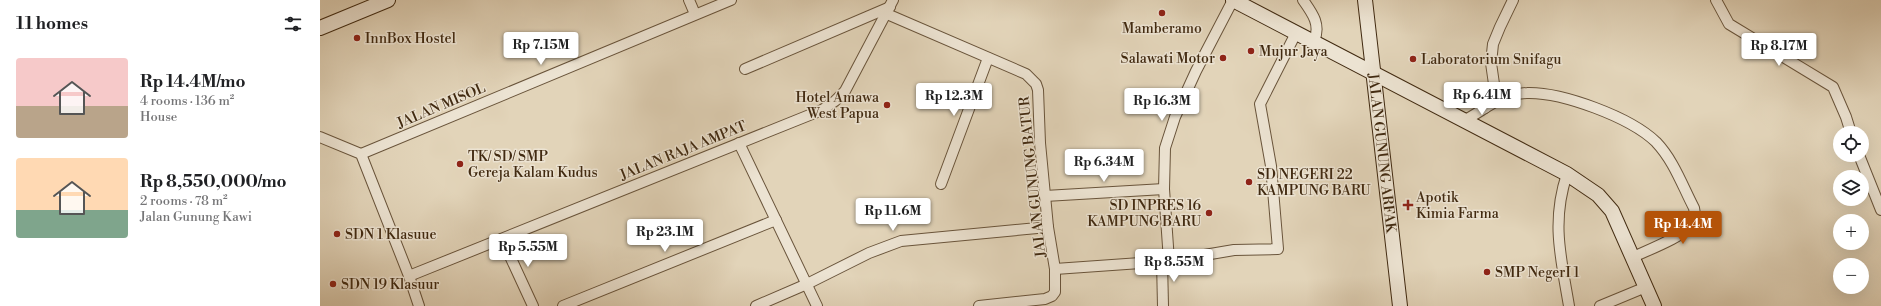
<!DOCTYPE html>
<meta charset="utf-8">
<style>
body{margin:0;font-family:"Libre Bodoni",serif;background:#f6f6f6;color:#202124;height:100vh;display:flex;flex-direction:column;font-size:15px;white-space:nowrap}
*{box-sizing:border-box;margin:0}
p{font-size:13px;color:#757577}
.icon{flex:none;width:22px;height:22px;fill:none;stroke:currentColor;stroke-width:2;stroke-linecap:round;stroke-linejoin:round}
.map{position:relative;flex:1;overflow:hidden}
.details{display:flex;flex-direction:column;background:#fff;width:320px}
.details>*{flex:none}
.tools{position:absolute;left:1513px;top:126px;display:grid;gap:8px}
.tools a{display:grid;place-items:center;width:36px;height:36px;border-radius:50%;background:#fff;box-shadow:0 4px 16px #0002;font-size:20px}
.price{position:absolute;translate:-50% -34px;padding:0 9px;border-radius:4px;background:#fff;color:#222;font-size:13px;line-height:26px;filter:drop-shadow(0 1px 2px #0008)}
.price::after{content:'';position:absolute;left:50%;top:24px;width:12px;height:9px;margin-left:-6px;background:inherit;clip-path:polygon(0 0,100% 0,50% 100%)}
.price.active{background:#b45309;color:#fff}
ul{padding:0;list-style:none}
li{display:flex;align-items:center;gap:12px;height:100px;padding:0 16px}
li span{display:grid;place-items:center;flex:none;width:112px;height:80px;border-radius:4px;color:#555}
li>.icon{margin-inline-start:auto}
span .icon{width:48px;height:48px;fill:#fffc;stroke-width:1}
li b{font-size:17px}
h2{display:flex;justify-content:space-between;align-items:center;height:48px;padding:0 16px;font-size:17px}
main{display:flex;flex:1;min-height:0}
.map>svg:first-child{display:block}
</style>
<main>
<section class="details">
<h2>11 homes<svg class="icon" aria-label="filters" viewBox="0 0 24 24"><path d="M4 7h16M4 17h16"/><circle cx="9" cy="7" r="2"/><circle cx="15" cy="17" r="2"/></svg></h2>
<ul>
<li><span style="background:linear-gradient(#f6c9c9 60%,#b9a48a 0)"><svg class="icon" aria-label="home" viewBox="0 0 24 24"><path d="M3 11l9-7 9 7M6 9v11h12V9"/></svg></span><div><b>Rp 14.4M/mo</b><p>4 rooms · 136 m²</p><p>House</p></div></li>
<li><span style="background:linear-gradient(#ffd9b3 65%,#7fa58c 0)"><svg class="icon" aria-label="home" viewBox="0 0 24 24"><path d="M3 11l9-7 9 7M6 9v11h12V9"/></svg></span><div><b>Rp 8,550,000/mo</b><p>2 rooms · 78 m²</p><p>Jalan Gunung Kawi</p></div></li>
</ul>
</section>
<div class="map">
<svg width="1561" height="306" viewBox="0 0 1561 306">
<rect width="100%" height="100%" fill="#e2d4b9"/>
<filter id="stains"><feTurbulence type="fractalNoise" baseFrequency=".005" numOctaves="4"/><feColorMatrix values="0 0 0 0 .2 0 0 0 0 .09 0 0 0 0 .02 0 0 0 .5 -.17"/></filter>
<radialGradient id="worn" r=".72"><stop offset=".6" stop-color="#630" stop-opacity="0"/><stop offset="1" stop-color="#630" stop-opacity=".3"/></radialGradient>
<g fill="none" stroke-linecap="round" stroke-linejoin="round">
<defs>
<g id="street">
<path d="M 369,0 L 375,14"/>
<path d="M 983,0 C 993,14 1001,25 994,41"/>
<path d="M 1396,0 L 1409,24 L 1513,87 L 1526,117 L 1531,133"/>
<path d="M 567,14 L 706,74 L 716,84 L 718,90 L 720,143 L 728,227 L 735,269 L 735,292 L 732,296 L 725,299 L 659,306"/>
<path d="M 425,69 L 570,7"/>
<path d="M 1165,108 L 1174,84 L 1171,63 L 1173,44 L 1180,27 L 1193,0"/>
<path d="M 1143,121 C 1158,114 1172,101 1189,96 C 1194,95 1201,93 1207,93 C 1242,92 1310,117 1336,142 C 1354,161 1362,185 1374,208 C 1375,213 1376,219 1374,223 C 1367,235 1326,251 1313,257"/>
<path d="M 0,137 L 41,154 L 89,276 L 99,306"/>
<path d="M 419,143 L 497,306"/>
<path d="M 41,154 L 411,0"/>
<path d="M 1539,155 L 1561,210"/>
<path d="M 1247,174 C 1231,222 1241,258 1249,306"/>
<path d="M 621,184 L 668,58"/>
<path d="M 725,196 L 844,189"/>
<path d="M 182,239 L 213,306"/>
<path d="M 842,261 L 843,306"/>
<path d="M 849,261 L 844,189 L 845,148 L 855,117 L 876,71 L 913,0"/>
<path d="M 735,269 L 849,261 L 914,250 L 958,249 L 951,166 L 940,104 L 976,33"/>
<path d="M 89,276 L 502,110 L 515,101 L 525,91 L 573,0"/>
<path d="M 243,306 L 456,220"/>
<path d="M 436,306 L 487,284 L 549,253 L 581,241 L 728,227"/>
<path d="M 1280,306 L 1326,287"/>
</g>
<g id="secondary">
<path d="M 913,0 L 1247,174 L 1278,195 L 1292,211 L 1334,306"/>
<path id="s1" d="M 1045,0 L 1080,306"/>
<path d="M 0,28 L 68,0"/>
</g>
</defs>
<use href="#street" stroke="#69543b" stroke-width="12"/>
<use href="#secondary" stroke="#412a11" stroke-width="16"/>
<use href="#street" stroke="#ece3d2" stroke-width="10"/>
<use href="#secondary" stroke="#ece3d2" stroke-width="14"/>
</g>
<g fill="#8f2418" stroke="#ece3d2" stroke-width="1.5">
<circle cx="842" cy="13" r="4"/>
<circle cx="37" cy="38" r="4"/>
<circle cx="931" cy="51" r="4"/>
<circle cx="903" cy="58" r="4"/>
<circle cx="1093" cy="59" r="4"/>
<circle cx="567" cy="105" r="4"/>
<circle cx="140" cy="164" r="4"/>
<circle cx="929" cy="182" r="4"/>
<path d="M1086 199h4v4h4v4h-4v4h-4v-4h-4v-4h4z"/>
<circle cx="889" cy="213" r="4"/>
<circle cx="17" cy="234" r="4"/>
<circle cx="1167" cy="272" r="4"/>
<circle cx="13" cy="284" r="4"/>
</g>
<g text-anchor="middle" stroke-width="3" stroke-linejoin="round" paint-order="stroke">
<g font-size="14" fill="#412a11" stroke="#ece3d2" text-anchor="start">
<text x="842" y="33" text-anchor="middle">Mamberamo</text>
<text x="45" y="43">InnBox Hostel</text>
<text x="939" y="56">Mujur Jaya</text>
<text x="895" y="63" text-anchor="end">Salawati Motor</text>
<text x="1101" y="64">Laboratorium Snifagu</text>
<text x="559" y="102" text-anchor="end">Hotel Amawa<tspan x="559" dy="16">West Papua</tspan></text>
<text x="148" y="161">TK/ SD/ SMP<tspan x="148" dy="16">Gereja Kalam Kudus</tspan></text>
<text x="937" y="179">SD NEGERI 22<tspan x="937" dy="16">KAMPUNG BARU</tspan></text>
<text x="1096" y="202">Apotik<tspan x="1096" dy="16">Kimia Farma</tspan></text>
<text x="881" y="210" text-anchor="end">SD INPRES 16<tspan x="881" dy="16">KAMPUNG BARU</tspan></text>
<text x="25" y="239">SDN 1 Klasuue</text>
<text x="1175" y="277">SMP NegerI 1</text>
<text x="21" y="289">SDN 19 Klasuur</text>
</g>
<g font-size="14" fill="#412a11" stroke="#ece3d2">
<text transform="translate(121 105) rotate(-23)" y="5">JALAN MISOL</text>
<text transform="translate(363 150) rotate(-22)" y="5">JALAN RAJA AMPAT</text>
<text dy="5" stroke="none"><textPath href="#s1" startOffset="154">JALAN GUNUNG ARFAK</textPath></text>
<text transform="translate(712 177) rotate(-96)" y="5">JALAN GUNUNG BATUR</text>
</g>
</g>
<rect width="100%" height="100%" filter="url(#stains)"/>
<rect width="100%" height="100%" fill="url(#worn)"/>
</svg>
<div class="tools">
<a><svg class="icon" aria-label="locate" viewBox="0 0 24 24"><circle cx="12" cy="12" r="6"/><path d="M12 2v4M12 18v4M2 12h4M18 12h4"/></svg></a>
<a><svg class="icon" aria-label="layers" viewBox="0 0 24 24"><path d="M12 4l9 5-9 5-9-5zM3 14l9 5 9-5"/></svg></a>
<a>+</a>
<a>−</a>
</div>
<b class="price" style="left:221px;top:66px">Rp 7.15M</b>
<b class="price" style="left:1459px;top:67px">Rp 8.17M</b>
<b class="price" style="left:1162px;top:116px">Rp 6.41M</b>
<b class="price" style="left:634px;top:117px">Rp 12.3M</b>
<b class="price" style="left:842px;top:122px">Rp 16.3M</b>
<b class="price" style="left:784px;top:183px">Rp 6.34M</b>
<b class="price" style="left:573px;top:232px">Rp 11.6M</b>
<b class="price active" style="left:1363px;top:245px">Rp 14.4M</b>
<b class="price" style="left:345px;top:253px">Rp 23.1M</b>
<b class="price" style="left:208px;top:268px">Rp 5.55M</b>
<b class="price" style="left:854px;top:283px">Rp 8.55M</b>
</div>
</main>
